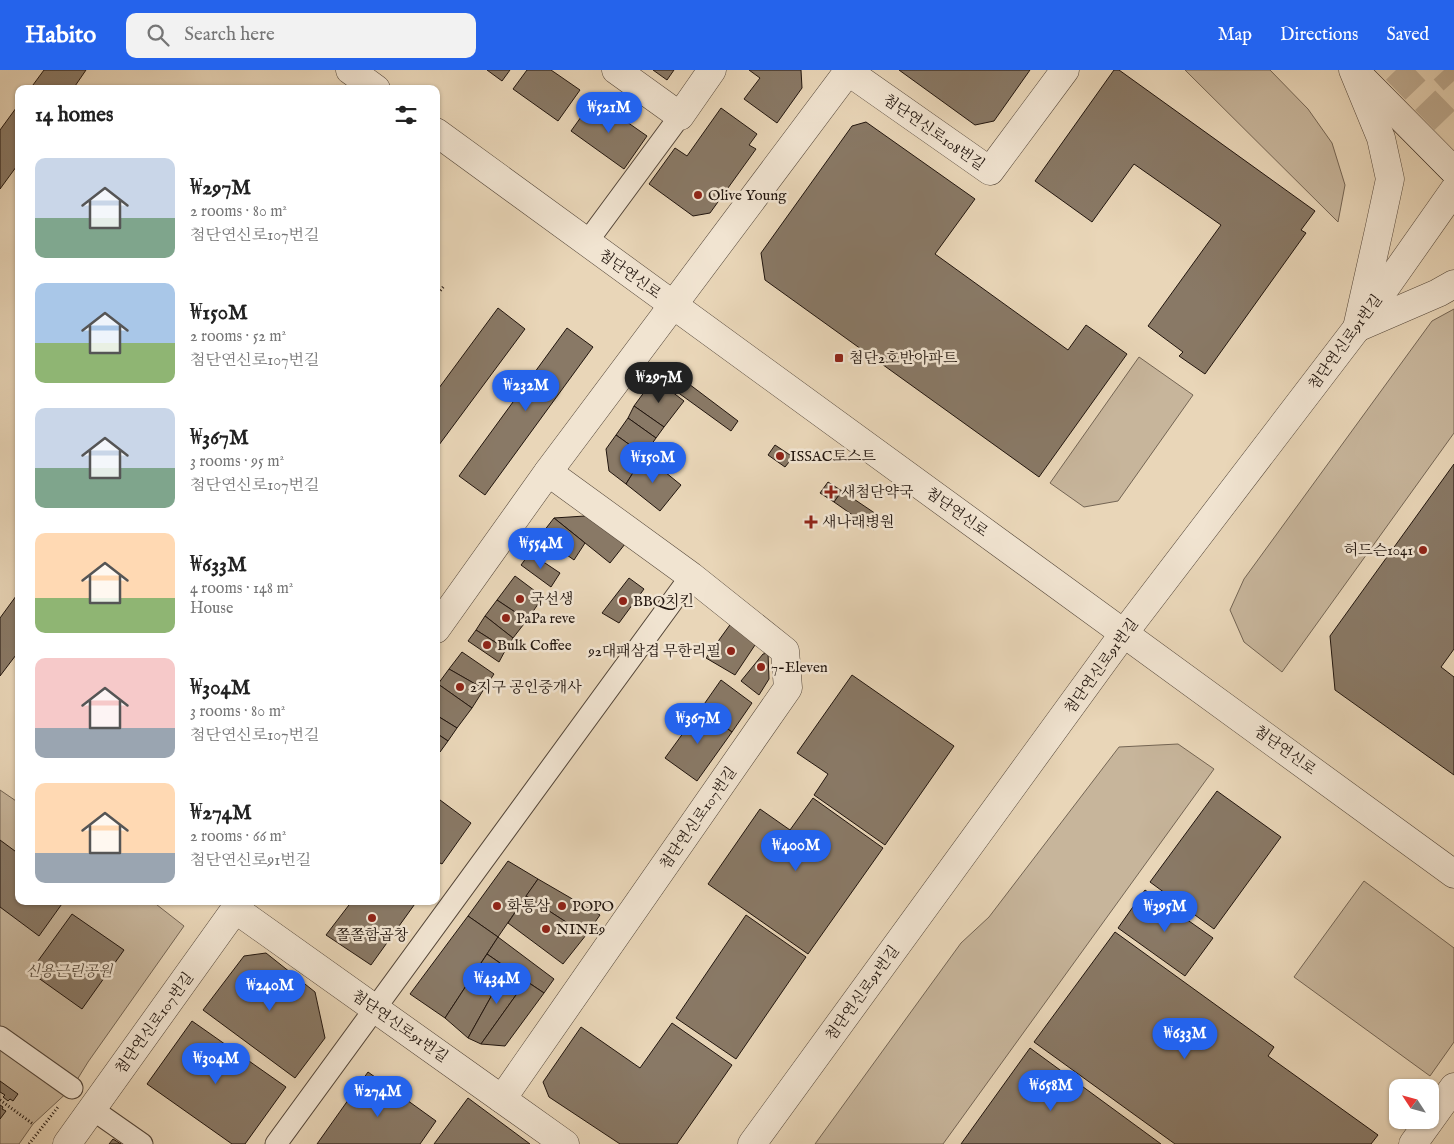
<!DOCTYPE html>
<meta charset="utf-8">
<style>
body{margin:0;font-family:"IM FELL English","Noto Serif KR",serif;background:#f2f2f2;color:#222;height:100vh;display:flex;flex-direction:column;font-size:19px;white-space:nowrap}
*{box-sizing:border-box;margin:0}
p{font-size:16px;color:#767676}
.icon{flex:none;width:28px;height:28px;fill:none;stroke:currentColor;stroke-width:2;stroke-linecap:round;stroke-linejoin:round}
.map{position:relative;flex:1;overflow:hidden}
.panel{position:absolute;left:15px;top:15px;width:425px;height:820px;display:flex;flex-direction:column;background:#fff;border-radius:10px;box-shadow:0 1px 4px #0004}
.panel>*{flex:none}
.needle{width:32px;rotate:306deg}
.fabs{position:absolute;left:1389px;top:1009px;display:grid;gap:10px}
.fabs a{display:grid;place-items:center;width:50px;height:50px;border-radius:10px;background:#fff;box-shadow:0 1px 4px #0004;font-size:25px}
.price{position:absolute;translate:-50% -42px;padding:0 11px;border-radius:18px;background:#2563eb;color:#fff;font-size:16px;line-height:32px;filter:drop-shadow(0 1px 2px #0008)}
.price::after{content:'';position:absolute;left:50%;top:30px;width:15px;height:11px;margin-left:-8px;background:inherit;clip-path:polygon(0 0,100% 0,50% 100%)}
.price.selected{background:#222;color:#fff}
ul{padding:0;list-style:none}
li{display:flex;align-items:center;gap:15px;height:125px;padding:0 20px}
li span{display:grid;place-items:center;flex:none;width:140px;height:100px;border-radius:10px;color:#555}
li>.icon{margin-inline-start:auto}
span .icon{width:60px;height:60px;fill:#fffc;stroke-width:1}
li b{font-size:21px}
h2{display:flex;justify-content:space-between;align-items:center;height:60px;padding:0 20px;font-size:21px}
header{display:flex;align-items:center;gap:30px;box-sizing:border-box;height:70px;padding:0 25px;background:#2563eb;color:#fff}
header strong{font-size:24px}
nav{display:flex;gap:28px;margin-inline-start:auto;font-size:18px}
.search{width:350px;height:45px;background:#f2f2f2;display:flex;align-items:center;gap:12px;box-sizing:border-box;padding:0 18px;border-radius:10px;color:#767676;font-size:19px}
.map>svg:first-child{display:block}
</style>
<header>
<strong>Habito</strong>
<div class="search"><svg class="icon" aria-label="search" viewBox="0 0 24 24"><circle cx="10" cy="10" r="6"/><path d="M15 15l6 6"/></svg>Search here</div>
<nav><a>Map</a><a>Directions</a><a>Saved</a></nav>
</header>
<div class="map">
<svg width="1454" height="1074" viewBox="0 0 1454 1074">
<rect width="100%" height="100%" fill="#e9d6b8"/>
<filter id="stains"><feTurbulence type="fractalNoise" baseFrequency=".004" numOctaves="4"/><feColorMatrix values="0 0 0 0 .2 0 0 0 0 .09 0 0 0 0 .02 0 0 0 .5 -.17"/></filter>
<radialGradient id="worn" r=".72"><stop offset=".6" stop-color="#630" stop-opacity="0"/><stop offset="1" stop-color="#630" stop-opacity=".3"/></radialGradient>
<g fill="#c7b59b" stroke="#746554">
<path d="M 1185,0 L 1270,0 L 1308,39 L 1332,73 L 1345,115 L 1338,152 Z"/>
<path d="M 1454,239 L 1454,363 L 1282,602 L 1244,572 L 1230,540 L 1244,509 L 1432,251 Z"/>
<path d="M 1139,287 L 1193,325 L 1118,431 L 1084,437 L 1050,413 Z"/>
<path d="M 1178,674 L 1214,699 L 943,1074 L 815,1074 L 961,873 L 989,847 L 1119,677 Z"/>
<path d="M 0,720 L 19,733 L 19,831 L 152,831 L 184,856 L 88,992 L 72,1018 L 33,1054 L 19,1074 L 0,1074 Z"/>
<path d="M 1364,811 L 1454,878 L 1454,972 L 1430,1006 L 1294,907 Z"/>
</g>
<g fill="#897966" stroke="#21150e">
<path d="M 44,0 L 86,0 L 73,19 L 30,19 Z"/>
<path d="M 487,0 L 510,0 L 502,11 Z"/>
<path d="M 527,0 L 551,0 L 580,20 L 558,51 L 513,19 Z"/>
<path d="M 653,0 L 674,0 L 667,10 Z"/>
<path d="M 749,0 L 801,0 L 802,18 L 777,53 L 744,29 L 760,8 Z"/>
<path d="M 899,0 L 1030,0 L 994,51 L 975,55 Z"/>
<path d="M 1114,0 L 1119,0 L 1315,141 L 1301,160 L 1306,163 L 1205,304 L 1179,286 L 1183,282 L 1148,256 L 1221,155 L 1134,94 L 1092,152 L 1035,111 Z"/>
<path d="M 594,29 L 647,66 L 624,99 L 571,61 Z"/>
<path d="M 19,34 L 19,93 L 0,119 L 0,60 Z"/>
<path d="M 721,38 L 757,64 L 749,75 L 756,79 L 710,143 L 693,146 L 649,114 L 675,78 L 687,86 Z"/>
<path d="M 866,52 L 975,129 L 935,184 L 1068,280 L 1086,255 L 1127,284 L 1039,407 L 765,210 L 761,183 L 852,56 Z"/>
<path d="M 498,238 L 525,259 L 436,379 L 436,322 Z"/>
<path d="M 567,258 L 593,277 L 485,425 L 459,406 Z"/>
<path d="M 681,308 L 738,351 L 731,361 L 662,311 Z"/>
<path d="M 663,315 L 684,331 L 664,357 L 634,336 L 645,321 Z"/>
<path d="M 634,336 L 664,357 L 656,368 L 628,348 Z"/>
<path d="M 628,348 L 656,368 L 644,385 L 616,365 Z"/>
<path d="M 616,365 L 644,385 L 626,414 L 609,401 L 606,379 Z"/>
<path d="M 775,375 L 793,387 L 785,397 L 768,385 Z"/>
<path d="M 644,385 L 681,415 L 660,441 L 626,414 Z"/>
<path d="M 1454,394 L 1454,579 L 1441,597 L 1454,607 L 1454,705 L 1335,620 L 1330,566 Z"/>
<path d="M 828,412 L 842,421 L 834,432 L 820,423 Z"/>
<path d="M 842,421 L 882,448 L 874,460 L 834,432 Z"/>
<path d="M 585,446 L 625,474 L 610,493 L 554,448 Z"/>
<path d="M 554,448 L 585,473 L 574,490 L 540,466 Z"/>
<path d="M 530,483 L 560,503 L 551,517 L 521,495 Z"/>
<path d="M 515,506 L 543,527 L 527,550 L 497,530 Z"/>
<path d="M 629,508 L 644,519 L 619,553 L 602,543 Z"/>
<path d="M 19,522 L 19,581 L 0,606 L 0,548 Z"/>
<path d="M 497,530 L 527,550 L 513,568 L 485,546 Z"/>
<path d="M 485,546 L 513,568 L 506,579 L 476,560 Z"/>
<path d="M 732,552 L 755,575 L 735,605 L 706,588 Z"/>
<path d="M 476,560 L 506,579 L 499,592 L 468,571 Z"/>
<path d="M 462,582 L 494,604 L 484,619 L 449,599 Z"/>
<path d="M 768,583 L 769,609 L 759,625 L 741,611 L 763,584 Z"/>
<path d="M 449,599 L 484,619 L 472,638 L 438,614 Z"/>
<path d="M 852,605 L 954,676 L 885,775 L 814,725 L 828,704 L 797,683 Z"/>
<path d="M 721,610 L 752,633 L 732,662 L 700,640 Z"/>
<path d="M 438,614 L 472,638 L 457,658 L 436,645 L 436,616 Z"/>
<path d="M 700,640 L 732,662 L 697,711 L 665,688 Z"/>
<path d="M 436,645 L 457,658 L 448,671 L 436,663 Z"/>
<path d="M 436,663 L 448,671 L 440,682 L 436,680 Z"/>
<path d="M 1217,721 L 1281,767 L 1214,859 L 1150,812 Z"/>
<path d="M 436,727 L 471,753 L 442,794 L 436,791 Z"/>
<path d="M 813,728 L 883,778 L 808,884 L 708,814 L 760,739 L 790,760 Z"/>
<path d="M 0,770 L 19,784 L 19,831 L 64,831 L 39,866 L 0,837 Z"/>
<path d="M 508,791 L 538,809 L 498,867 L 468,846 Z"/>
<path d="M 538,809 L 600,845 L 586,865 L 526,826 Z"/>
<path d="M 1145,820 L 1213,868 L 1185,906 L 1118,858 Z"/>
<path d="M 526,826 L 586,865 L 563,894 L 508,853 Z"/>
<path d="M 352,831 L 417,831 L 371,895 L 326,865 Z"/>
<path d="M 72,844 L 124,880 L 82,939 L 30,902 Z"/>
<path d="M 746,845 L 806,887 L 736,989 L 676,948 Z"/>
<path d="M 468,846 L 498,867 L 445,948 L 410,924 Z"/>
<path d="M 1115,862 L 1274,977 L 1268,986 L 1378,1065 L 1371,1074 L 1175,1074 L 1034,972 Z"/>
<path d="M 498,867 L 554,909 L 544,923 L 487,884 Z"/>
<path d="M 266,883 L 315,922 L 325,968 L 295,1008 L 203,940 L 244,886 Z"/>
<path d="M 487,884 L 507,898 L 468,968 L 445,948 Z"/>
<path d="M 507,898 L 526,911 L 481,974 L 468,968 Z"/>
<path d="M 526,911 L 544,923 L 505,976 L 481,974 Z"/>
<path d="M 192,951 L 286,1017 L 245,1074 L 232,1074 L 147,1014 Z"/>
<path d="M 672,953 L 732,995 L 677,1074 L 620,1074 L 549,1027 L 543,1012 L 581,957 L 640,998 Z"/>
<path d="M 1030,978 L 1161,1074 L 961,1074 Z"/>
<path d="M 368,1002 L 436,1051 L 420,1074 L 317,1074 Z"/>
<path d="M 0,1011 L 18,1024 L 13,1031 L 10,1029 L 8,1031 L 3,1027 L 5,1025 L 0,1022 Z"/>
<path d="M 468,1028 L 530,1074 L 434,1074 Z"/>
<path d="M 0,1035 L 3,1037 L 2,1039 L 6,1041 L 0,1049 Z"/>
<path d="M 113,1069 L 121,1074 L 109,1074 Z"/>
</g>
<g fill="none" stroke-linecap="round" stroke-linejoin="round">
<g stroke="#c1af96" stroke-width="28" stroke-dasharray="28 14" stroke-linecap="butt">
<path d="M 1396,0 L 1454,60"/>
<path d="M 1444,0 L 1454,11"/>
</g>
<defs>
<g id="pedestrian">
<path d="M 587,172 L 680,46"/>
<path d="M 0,967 L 72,1018"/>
<path d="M 92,1039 L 142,1074"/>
<path d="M 276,1074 L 691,506"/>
</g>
<g id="minor">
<path d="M 616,0 L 680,46 L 712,0"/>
<path d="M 846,0 L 990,101 L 1065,0"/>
<path d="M 436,559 L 548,402 L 849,0"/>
<path d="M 235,839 L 565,1074"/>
<path d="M 502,1029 L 788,618 L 785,581 L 691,506 L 548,402"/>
<path d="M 67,1074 L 241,831"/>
<path d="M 1413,1074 L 1454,1017"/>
</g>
<g id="tertiary">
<path d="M 350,0 L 376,19"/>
<path d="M 1353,0 L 1381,68 L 1390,109 L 1379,160 L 1357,258 L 1438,223 L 1454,214"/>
<path d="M 436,62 L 1454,804"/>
<path d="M 752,1074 L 1124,563 L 1357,258 L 1454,120"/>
</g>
<path id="secondary" d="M 1354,0 L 1454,101"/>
</defs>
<use href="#pedestrian" stroke="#534538" stroke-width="23"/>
<use href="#minor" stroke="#534538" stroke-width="29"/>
<use href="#tertiary" stroke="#534538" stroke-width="29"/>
<use href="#secondary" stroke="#21150e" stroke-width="29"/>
<g stroke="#21150e" stroke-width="3" stroke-dasharray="1 2.5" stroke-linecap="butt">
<path d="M 436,226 L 444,216"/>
<path d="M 0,1030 L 33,1054"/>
<path d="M 29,1074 L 58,1037"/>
</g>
<use href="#pedestrian" stroke="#f1e4d1" stroke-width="21"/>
<use href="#minor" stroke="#f1e4d1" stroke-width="28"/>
<use href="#tertiary" stroke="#f1e4d1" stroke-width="28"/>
<use href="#secondary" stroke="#f1e4d1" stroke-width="28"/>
</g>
<g fill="#8f2418" stroke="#f1e4d1" stroke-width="2">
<circle cx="698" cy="125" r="5"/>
<rect x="834" y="283" width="10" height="10" rx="2.5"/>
<circle cx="780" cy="386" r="5"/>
<path d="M828.5 414.5h5v5h5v5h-5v5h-5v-5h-5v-5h5z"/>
<path d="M808.5 444.5h5v5h5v5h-5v5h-5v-5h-5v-5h5z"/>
<circle cx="1423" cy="480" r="5"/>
<circle cx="520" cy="529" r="5"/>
<circle cx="623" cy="531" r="5"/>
<circle cx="506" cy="548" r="5"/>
<circle cx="487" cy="575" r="5"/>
<circle cx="731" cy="581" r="5"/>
<circle cx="761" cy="597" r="5"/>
<circle cx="460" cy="617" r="5"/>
<circle cx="497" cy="836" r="5"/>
<circle cx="562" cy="836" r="5"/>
<circle cx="372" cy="848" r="5"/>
<circle cx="546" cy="859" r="5"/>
</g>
<g text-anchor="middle" stroke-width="5" stroke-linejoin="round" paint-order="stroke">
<g font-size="15" fill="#21150e" stroke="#f1e4d1">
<text transform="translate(934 62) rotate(35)" y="5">첨단연신로108번길</text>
<text transform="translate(630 204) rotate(36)" y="5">첨단연신로</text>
<text transform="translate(1345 272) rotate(-54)" y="5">첨단연신로91번길</text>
<text transform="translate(957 442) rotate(36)" y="5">첨단연신로</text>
<text transform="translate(1101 596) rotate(-54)" y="5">첨단연신로91번길</text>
<text transform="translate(1285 680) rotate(36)" y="5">첨단연신로</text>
<text transform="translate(698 748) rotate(-55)" y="5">첨단연신로107번길</text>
<text transform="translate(862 923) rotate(-54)" y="5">첨단연신로91번길</text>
<text transform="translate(154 953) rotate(-54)" y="5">첨단연신로107번길</text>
<text transform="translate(400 956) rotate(35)" y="5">첨단연신로91번길</text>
</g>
<g font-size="15" fill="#21150e" stroke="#f1e4d1" text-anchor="start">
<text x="708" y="130">Olive Young</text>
<text x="849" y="293">첨단2호반아파트</text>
<text x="790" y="391">ISSAC토스트</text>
<text x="841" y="427">새첨단약국</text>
<text x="822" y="457">새나래병원</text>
<text x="1413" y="485" text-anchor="end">허드슨1041</text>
<text x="530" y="534">국선생</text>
<text x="633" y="536">BBQ치킨</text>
<text x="516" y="553">PaPa reve</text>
<text x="497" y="580">Bulk Coffee</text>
<text x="721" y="586" text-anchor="end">92대패삼겹 무한리필</text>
<text x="771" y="602">7-Eleven</text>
<text x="470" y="622">2지구 공인중개사</text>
<text x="507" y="841">화통삼</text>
<text x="572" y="841">POPO</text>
<text x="556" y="864">NINE9</text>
<text x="372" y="870" text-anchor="middle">쫄쫄함곱창</text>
</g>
<g font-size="15" font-style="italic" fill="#5b4d3f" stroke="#f1e4d1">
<text x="69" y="906">신용근린공원</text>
</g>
</g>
<rect width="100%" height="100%" filter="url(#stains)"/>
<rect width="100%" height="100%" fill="url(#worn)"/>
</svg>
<div class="fabs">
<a><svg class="needle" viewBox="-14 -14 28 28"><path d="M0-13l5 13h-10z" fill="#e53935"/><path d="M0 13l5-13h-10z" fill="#767676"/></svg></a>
</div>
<b class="price" style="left:609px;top:64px">₩521M</b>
<b class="price selected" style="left:659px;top:334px">₩297M</b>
<b class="price" style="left:526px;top:342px">₩232M</b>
<b class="price" style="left:653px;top:414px">₩150M</b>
<b class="price" style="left:541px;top:500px">₩554M</b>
<b class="price" style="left:698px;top:675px">₩367M</b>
<b class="price" style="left:796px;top:802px">₩400M</b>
<b class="price" style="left:1165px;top:863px">₩395M</b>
<b class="price" style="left:497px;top:935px">₩434M</b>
<b class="price" style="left:270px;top:942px">₩240M</b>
<b class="price" style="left:1185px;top:990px">₩633M</b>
<b class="price" style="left:216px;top:1015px">₩304M</b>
<b class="price" style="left:1051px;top:1042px">₩658M</b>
<b class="price" style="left:378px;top:1048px">₩274M</b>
<section class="panel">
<h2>14 homes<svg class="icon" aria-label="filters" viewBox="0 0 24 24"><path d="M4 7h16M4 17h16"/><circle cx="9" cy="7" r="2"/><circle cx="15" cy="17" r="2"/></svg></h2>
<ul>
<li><span style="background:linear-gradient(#c9d6e8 60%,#7fa58c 0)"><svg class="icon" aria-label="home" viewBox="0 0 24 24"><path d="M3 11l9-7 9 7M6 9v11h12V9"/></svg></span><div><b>₩297M</b><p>2 rooms · 80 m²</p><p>첨단연신로107번길</p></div></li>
<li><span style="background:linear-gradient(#a9c7e8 60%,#8fb573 0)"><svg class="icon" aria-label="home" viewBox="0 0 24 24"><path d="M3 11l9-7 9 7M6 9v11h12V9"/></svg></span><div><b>₩150M</b><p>2 rooms · 52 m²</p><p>첨단연신로107번길</p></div></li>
<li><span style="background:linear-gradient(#c9d6e8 60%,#7fa58c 0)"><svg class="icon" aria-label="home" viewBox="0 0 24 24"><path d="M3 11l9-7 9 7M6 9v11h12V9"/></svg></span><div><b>₩367M</b><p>3 rooms · 95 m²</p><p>첨단연신로107번길</p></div></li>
<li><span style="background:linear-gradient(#ffd9b3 65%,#8fb573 0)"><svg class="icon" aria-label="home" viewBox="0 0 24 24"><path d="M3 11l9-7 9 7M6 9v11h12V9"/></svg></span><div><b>₩633M</b><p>4 rooms · 148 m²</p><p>House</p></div></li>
<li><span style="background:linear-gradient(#f6c9c9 70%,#9aa5b1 0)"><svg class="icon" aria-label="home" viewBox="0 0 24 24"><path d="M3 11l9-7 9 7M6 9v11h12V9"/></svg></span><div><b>₩304M</b><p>3 rooms · 80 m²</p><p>첨단연신로107번길</p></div></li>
<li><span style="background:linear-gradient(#ffd9b3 70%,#9aa5b1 0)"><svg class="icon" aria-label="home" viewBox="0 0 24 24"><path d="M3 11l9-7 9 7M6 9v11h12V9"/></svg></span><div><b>₩274M</b><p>2 rooms · 66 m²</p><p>첨단연신로91번길</p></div></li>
</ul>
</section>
</div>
